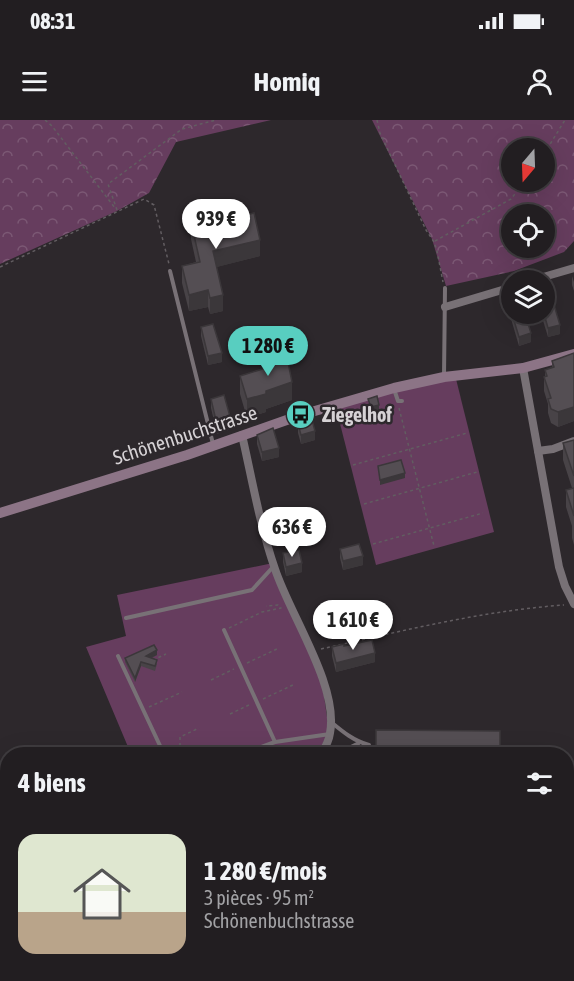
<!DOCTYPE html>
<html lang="fr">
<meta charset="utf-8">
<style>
body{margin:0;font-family:"Asap Condensed",sans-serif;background:#2a272a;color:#f1f3f6;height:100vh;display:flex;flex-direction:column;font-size:22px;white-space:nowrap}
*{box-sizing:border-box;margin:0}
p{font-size:20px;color:#a2a2a5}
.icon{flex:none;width:33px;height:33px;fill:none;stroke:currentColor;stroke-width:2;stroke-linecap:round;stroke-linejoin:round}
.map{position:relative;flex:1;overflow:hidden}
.sheet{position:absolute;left:0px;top:627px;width:574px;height:234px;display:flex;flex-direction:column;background:#221e21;border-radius:24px 24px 0 0;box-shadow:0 6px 24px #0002,0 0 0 2px #3f3c3f}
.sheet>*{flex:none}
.needle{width:39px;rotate:199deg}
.tools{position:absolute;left:501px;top:18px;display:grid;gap:12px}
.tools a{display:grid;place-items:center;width:54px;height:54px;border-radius:50%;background:#221e21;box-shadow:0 6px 24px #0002,0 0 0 2px #3f3c3f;font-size:30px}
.price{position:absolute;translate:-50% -51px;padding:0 14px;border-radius:21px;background:#fff;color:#222;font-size:20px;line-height:39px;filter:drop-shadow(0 2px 3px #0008)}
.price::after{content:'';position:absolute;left:50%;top:36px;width:18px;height:14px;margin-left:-9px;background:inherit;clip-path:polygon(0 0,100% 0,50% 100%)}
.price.selected{background:#58cec0;color:#111}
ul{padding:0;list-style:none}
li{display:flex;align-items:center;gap:18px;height:150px;padding:0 18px}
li+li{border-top:2px solid #3f3c3f}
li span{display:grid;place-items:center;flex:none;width:168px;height:120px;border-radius:18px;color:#555}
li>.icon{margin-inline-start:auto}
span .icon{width:72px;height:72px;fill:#fffc;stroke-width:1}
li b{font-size:26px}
h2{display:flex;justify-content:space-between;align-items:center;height:72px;padding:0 18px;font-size:26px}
.status{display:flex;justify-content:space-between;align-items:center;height:42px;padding:0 30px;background:#221e21;direction:ltr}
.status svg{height:16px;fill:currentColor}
header{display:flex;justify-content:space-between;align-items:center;height:78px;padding:0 18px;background:#221e21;font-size:27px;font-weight:700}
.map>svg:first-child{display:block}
</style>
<div class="status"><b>08:31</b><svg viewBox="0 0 49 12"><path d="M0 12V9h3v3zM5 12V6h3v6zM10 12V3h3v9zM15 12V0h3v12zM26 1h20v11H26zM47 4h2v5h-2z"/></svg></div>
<header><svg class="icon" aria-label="menu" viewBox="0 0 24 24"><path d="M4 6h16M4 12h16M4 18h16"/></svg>Homiq<svg class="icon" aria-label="person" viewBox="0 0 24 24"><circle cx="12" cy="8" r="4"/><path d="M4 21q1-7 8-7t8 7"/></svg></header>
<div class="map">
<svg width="574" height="861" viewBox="0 0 574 861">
<defs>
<pattern id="forest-crowns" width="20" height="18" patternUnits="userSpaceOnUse" patternTransform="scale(1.5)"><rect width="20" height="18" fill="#663d5e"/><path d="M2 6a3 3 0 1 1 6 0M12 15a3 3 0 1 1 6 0" fill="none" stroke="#7b5874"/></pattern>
</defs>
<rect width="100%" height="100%" fill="#2d282c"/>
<g fill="#663d5e">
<path d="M 447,257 L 456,259 L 494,412 L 376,445 L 336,288 Z"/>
<path d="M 273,443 L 322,561 L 329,612 L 317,634 L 131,634 L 86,527 L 126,516 L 117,475 Z"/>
<path d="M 231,854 L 333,854 L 339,861 L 234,861 Z"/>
<path d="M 376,854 L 561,854 L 563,861 L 364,861 Z"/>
</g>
<g fill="url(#forest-crowns)" fill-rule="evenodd">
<path d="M 0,0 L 271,0 L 176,22 L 149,73 L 117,91 L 0,144 Z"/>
<path d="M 372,0 L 574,0 L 574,121 L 564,132 L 514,151 L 446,166 L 432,119 ZM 544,28 L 544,62 L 512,62 L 512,28 ZM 544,94 L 544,128 L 512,128 L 512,94 Z"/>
<path d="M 7,678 L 8,854 L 231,854 L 234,861 L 0,861 L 0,679 Z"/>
<path d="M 567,809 L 574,815 L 574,861 L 563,861 L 561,854 L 567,854 Z"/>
</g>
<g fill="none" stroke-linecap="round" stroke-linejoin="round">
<g stroke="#594055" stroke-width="3">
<path d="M 567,704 L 574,703"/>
<path d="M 567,832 L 574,831"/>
<path d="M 364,861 L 369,854"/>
</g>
<g stroke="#625d61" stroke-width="1.5" stroke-dasharray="3 3" stroke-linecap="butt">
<path d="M 45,0 L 52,6 L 115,88"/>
<path d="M 377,0 L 380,13 L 426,110 L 434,122 L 437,131 L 443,162"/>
<path d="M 544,34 L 565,0"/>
<path d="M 117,90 L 108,64 L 182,9 L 216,0"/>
<path d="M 435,121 L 511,79 L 524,62"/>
<path d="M 0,147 L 144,79 L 154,85 L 169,144"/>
<path d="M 399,288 L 434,426"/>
<path d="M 353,345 L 467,313"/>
<path d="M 364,384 L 477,352"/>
<path d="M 373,424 L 483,393"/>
<path d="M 229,508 L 262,492 L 281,488 L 278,485 L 266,486"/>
<path d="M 321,529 C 402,511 481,491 564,485"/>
<path d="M 153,540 L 166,534"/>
<path d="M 247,543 L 279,528"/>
<path d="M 211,560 L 234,549"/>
<path d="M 263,579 L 295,564"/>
<path d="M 149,587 L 182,572"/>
<path d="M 230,594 L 251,584"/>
<path d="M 180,626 L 180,617 L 199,608"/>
<path d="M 567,716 L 574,713"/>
<path d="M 0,719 L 8,720"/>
<path d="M 0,730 L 8,723"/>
<path d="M 110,854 L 135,854"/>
<path d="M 90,861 L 101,854"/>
</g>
<g stroke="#787176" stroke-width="4">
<path d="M 170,151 L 213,324"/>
<path d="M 444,256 L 445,168"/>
<path d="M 394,269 L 398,281 L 402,281"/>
<path d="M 126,498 L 252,470 L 273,447"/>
<path d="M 224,510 L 275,622"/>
<path d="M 118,536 L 162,630 L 234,634 L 245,633 L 275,622 L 330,614"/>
<path d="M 331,602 C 343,612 354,621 369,625 L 370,634"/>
<path d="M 337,634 L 359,623"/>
<path d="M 391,861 L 394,854"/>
</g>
<g stroke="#787176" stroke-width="8">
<path d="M 533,160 L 574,148"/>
<path d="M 445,187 L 512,167"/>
<path d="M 523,248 L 559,447 L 565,466 L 574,484"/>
<path d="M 242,315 C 252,359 260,406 275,449 C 290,495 339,566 330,613 C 329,621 325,628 321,634"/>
<path d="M 538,331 L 553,329 L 574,321"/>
</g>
<path stroke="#8c7486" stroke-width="10" d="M 0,393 L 187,335 L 301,295 L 394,268 L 444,257 L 523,248 L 574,234"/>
</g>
<g fill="#484347">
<path d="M 191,102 L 206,105 L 260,136 L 216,147 L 223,191 L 210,194 L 208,187 L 189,191 L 182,163 L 182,146 L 196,142 L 191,119 Z"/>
<path d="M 572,156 L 574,162 L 574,171 L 572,165 Z"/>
<path d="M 507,176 L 531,222 L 519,226 L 507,185 Z"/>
<path d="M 541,194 L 544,194 L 560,214 L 548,217 Z"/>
<path d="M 201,207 L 222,242 L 208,245 L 201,216 Z"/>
<path d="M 250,221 L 282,233 L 292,280 L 266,289 L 266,292 L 247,298 L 240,274 L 240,256 L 266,248 L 266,239 L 255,242 L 250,229 Z"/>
<path d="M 574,233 L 574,301 L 558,307 L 551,303 L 548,293 L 548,284 L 544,271 L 544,257 L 545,256 L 545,250 L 552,247 L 552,241 Z"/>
<path d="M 211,279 L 231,309 L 217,314 L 211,288 Z"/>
<path d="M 298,304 L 315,320 L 301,324 L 298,313 Z"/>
<path d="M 257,315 L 279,337 L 262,341 L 257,324 Z"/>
<path d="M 574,320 L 574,425 L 572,418 L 572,406 L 566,387 L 566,370 L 572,368 L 563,340 L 563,323 Z"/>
<path d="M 340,429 L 363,445 L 343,450 L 340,438 Z"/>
<path d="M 283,433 L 302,452 L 286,456 L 283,442 Z"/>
<path d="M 344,526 L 375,542 L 336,552 L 332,536 L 332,527 Z"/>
<path d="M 157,535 L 152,538 L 157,544 L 155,551 L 141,546 L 135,562 L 125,542 L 125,538 Z"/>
</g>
<g fill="#3b373a">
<path d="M 260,120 L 260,136 L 213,148 L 213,131 Z"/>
<path d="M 208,170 L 208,187 L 189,191 L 189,175 Z"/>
<path d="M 223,175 L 223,191 L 210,194 L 210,178 Z"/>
<path d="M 560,205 L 560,214 L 548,217 L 548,208 Z"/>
<path d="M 531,213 L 531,222 L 519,226 L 519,217 Z"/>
<path d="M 282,226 L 282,234 L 255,242 L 255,234 Z"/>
<path d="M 222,233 L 222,242 L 208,245 L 208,236 Z"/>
<path d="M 292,262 L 292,280 L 266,289 L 266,292 L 247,298 L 247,279 L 266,271 Z"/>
<path d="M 379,285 L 379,290 L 371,292 L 371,287 Z"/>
<path d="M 574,287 L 574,301 L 558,307 L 558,292 Z"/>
<path d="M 231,300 L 231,309 L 217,314 L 217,305 Z"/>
<path d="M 315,311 L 315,320 L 301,324 L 301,315 Z"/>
<path d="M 279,328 L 279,337 L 262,341 L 262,332 Z"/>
<path d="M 405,353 L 405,358 L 380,365 L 380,360 Z"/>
<path d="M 363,436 L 363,445 L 343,450 L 343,441 Z"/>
<path d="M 302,443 L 302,452 L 286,456 L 286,447 Z"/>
<path d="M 157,530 L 157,535 L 146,540 L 146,536 Z"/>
<path d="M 375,533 L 375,542 L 336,552 L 336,543 Z"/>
<path d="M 141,542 L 141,546 L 135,562 L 135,558 Z"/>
</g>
<g fill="#544e53" stroke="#3b373a" stroke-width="1.5">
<path d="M 254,93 L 260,120 L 213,131 L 223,175 L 210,178 L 208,170 L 189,175 L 182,146 L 200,142 L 191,102 L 204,99 L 206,105 Z"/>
<path d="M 549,168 L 560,205 L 548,208 L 544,194 L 544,169 Z"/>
<path d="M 512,175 L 512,192 L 507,176 Z"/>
<path d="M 512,194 L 525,194 L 531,213 L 519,217 Z"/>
<path d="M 213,204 L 222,233 L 208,236 L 201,207 Z"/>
<path d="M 279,214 L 282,226 L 255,234 L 250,221 Z"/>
<path d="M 286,232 L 292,262 L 266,271 L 266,274 L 247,279 L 240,256 L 269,247 L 266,237 Z"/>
<path d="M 574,233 L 574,287 L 558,292 L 551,289 L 548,279 L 551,278 L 544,257 L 547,256 L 545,250 L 554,247 L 552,241 Z"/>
<path d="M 224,275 L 231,300 L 217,305 L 211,279 Z"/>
<path d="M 377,276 L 379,285 L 371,287 L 368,279 Z"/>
<path d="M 312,300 L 315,311 L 301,315 L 298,304 Z"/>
<path d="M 273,308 L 279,328 L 262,332 L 257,315 Z"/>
<path d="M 574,320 L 574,356 L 563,323 Z"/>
<path d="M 401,340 L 405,353 L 380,360 L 378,346 Z"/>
<path d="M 574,368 L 574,396 L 566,370 Z"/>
<path d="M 359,424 L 363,436 L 343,441 L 340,429 Z"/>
<path d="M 299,430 L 302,443 L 286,447 L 283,433 Z"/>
<path d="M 372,520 L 375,533 L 336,543 L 332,527 L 344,524 L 344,526 Z"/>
<path d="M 154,525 L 157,530 L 146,536 L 157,540 L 155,546 L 141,542 L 135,558 L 125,538 Z"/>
<path d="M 376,610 L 500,611 L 500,634 L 376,634 Z"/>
</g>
<defs>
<symbol id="bus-disc" viewBox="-11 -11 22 22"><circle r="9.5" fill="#58cec0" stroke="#2d282c"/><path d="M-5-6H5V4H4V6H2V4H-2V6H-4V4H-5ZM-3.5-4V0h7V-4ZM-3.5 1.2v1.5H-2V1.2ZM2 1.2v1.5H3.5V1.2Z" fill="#111"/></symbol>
</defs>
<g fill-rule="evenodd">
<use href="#bus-disc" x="284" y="278" width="33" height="33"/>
</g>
<g text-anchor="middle" stroke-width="5" stroke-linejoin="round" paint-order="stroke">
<g font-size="20" font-weight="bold" fill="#d6d2d5" stroke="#2d282c" text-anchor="start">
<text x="322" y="302">Ziegelhof</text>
</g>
<g font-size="20" fill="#d6d2d5" stroke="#2d282c">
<text transform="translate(185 315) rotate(-18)" y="7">Schönenbuchstrasse</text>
</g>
</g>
</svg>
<div class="tools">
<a><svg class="needle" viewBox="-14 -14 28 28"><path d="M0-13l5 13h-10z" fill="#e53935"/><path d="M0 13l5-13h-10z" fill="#a2a2a5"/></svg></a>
<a><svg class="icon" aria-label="locate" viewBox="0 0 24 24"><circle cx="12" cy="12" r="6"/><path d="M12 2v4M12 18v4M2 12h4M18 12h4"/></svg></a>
<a><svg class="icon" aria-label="layers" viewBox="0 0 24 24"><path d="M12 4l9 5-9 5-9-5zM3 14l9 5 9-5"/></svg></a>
</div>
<b class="price" style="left:216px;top:130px">939 €</b>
<b class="price selected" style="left:268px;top:257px">1 280 €</b>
<b class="price" style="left:292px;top:438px">636 €</b>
<b class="price" style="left:353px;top:531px">1 610 €</b>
<section class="sheet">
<h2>4 biens<svg class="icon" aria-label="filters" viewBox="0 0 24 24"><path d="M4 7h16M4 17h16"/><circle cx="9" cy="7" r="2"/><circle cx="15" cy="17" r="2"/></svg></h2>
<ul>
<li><span style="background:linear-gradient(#dfe7d0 65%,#b9a48a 0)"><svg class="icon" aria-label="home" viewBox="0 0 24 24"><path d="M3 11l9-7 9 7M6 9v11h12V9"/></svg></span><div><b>1 280 €/mois</b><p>3 pièces · 95 m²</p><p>Schönenbuchstrasse</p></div></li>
</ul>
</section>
</div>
